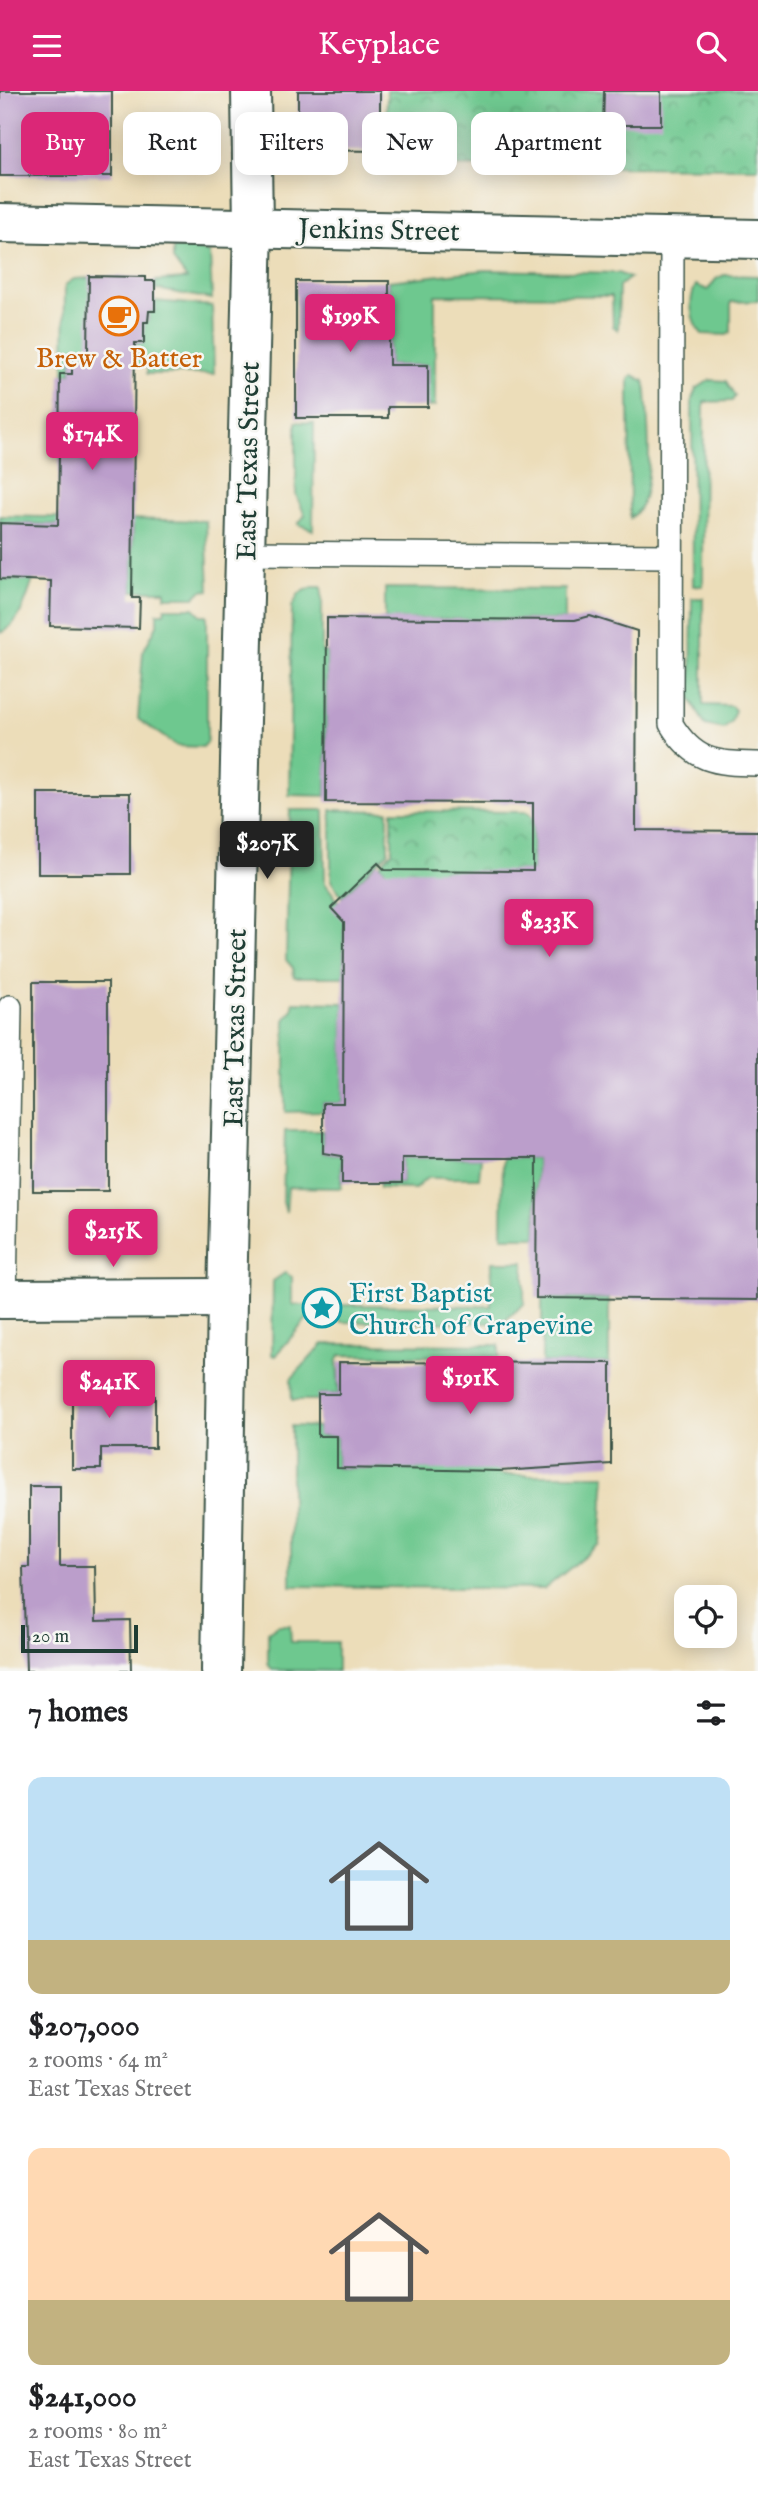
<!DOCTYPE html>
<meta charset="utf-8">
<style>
body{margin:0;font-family:"IM FELL English",serif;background:#f6f6f6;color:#202124;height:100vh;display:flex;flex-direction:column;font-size:26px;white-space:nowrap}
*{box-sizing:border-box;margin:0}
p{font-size:23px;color:#757577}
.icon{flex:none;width:38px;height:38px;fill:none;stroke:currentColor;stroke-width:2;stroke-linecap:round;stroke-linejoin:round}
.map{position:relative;height:1580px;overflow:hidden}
.side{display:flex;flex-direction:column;background:#fff;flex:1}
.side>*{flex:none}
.guide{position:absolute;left:21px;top:21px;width:718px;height:63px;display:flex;gap:14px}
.fabs{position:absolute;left:674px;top:1494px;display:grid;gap:14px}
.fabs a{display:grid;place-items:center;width:63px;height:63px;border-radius:14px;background:#fff;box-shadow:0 4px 18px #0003;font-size:35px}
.scale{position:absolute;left:21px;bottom:18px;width:117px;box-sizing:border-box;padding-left:7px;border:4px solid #1f3d34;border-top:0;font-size:19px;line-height:24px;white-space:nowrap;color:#1f3d34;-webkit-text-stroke:5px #f6f6f2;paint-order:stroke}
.price{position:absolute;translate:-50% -60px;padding:0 16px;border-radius:7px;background:#db2777;color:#fff;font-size:23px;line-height:46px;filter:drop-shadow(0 2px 4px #0008)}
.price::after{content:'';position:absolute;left:50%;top:42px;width:21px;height:16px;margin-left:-10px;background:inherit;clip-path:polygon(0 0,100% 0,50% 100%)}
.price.selected{background:#222;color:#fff}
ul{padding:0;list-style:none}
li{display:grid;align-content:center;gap:14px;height:371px;padding:0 28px}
li span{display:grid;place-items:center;height:217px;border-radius:14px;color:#555}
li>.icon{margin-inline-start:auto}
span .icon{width:126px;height:126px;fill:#fffc;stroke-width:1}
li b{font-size:30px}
h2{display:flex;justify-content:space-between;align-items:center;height:84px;padding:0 28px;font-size:30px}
.tag{padding:0 24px;border-radius:14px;background:#fff;box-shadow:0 4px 18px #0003;font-size:24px;line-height:63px}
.tag.selected{background:#db2777;color:#fff}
header{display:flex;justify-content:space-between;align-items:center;height:91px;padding:0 28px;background:#db2777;color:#fff;font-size:32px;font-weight:600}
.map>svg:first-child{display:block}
</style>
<header><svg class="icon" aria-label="menu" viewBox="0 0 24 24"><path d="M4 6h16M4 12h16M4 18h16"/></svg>Keyplace<svg class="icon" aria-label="search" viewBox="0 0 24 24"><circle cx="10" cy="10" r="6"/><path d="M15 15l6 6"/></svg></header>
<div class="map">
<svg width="758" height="1580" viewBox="0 0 758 1580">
<defs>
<pattern id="park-crowns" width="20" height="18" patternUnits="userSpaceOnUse" patternTransform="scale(1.75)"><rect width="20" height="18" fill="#6ec88f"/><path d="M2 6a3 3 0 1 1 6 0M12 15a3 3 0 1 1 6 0" fill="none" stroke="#5aa476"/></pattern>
</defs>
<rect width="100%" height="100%" fill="#f6f6f2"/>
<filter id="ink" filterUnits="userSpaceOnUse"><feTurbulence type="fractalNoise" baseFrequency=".0143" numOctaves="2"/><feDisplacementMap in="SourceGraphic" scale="14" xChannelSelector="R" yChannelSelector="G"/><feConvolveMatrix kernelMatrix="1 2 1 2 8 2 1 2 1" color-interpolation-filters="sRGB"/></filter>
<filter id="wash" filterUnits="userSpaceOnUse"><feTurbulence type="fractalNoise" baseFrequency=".00686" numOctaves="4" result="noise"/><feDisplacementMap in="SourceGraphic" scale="28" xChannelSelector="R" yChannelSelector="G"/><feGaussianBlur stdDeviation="1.57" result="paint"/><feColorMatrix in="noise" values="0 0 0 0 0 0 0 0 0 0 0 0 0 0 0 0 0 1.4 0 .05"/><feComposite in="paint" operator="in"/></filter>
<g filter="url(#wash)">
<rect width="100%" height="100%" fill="#ecddb9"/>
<g fill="#6ec88f" stroke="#468262" stroke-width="2">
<path d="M 173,157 L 194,157 L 210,162 L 212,208 L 155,198 L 156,190 L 187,188 L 173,169 Z"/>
<path d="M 485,179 L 618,182 L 630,187 L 619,195 L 618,239 L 613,235 L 612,205 L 435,204 L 435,315 L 428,316 L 428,274 L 389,274 L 389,190 Z"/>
<path d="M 724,184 L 758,185 L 758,210 L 731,211 L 731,240 L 727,244 L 702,243 C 690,230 688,209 696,194 L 708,199 L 716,188 Z"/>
<path d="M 89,187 L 131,252 L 143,252 L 144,231 L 148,230 L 149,220 L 155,220 L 155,210 L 212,215 L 214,283 L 147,283 L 147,275 L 126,275 L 72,264 L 71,283 L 64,283 L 65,194 L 74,188 Z"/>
<path d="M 633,284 L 644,290 L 646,299 C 647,329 658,412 630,427 L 629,288 Z"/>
<path d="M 710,289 L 726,290 L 735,305 L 732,310 L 704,311 L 703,487 L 703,495 L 693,495 L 692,308 L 696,298 Z"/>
<path d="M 296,331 L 314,332 L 313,439 L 298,433 L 305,424 L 296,404 Z"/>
<path d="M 0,425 L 206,430 L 209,499 L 201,500 L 195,506 L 165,506 L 165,500 L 132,500 L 133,436 L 0,432 Z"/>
<path d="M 0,488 L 33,489 C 26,508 20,534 0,542 Z"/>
<path d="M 313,496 L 322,496 L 322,561 L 327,561 L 326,705 L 289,704 L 292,516 L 299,502 Z"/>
<path d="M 385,497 L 565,498 L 565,529 L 385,528 Z"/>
<path d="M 692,507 L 703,507 L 703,614 L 731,615 L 735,619 L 731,631 L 724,638 L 705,634 L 691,608 Z"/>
<path d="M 165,517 L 194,517 L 201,524 L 207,524 L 207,651 L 203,656 L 177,655 L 138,628 L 143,561 L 157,534 L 157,522 L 164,522 Z"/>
<path d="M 290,719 L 324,719 L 325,792 L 338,810 L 348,834 L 344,838 L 344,886 L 294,886 L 293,877 L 286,869 Z"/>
<path d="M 331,719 L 388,720 L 388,761 L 342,806 L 331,790 Z"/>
<path d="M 293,911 L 344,912 L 343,1012 L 323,1012 L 323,1020 L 285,1021 L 285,929 L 293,918 Z"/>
<path d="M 285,1040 L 323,1040 L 323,1062 L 342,1065 L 341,1097 L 288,1096 L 286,1121 L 283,1111 Z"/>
<path d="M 402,1067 L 481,1067 L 479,1087 L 427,1087 L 415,1098 L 379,1097 L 379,1092 L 402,1092 Z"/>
<path d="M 503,1067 L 537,1067 L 536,1146 L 502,1146 Z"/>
<path d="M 492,1171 L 524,1171 L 524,1213 L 502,1232 L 340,1231 L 340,1214 L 491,1215 Z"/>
<path d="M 285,1182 L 292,1186 L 292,1214 L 319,1214 L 275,1265 L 272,1264 L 273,1190 Z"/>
<path d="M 542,1207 L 609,1208 L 609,1272 L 542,1272 Z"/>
<path d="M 323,1253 L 499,1254 L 499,1266 L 340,1264 L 337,1270 L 339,1303 L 319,1303 L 318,1309 L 292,1309 L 291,1288 Z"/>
<path d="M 291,1335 L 318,1336 L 319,1345 L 337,1345 L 337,1377 L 500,1378 L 500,1384 L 605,1384 L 600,1453 L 544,1498 L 291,1495 Z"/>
<path d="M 278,1534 L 290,1534 L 291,1551 L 337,1551 L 337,1580 L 272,1579 L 268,1573 L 268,1541 Z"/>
</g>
<g fill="url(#park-crowns)" stroke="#468262" stroke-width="2">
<path d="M 387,0 L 758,0 L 758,77 L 386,75 Z"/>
<path d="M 392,720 L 527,721 L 533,728 L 533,780 L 393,788 L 380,774 L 392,761 Z"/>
</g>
<g id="blocks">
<g fill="#bb9ecb">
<rect x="0" y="0" width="112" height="85"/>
<path d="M 298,0 L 380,0 L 380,60 L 298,59 Z"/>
<path d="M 604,0 L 661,0 L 661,34 L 603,34 Z"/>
<path d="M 89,185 L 146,186 L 146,190 L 155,190 L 155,220 L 149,220 L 148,231 L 144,231 L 144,252 L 135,252 L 132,507 L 140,507 L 139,537 L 50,535 L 51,490 L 0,488 L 0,432 L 58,434 L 60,283 L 72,283 L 72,263 L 88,263 Z"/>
<path d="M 296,190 L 389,190 L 389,274 L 428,274 L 428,316 L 388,316 L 388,327 L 296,327 Z"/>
<path d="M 590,525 L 637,540 L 636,739 L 758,740 L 758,1209 L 536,1207 L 537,1067 L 402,1067 L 402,1092 L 342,1092 L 342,1065 L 323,1062 L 323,1012 L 343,1012 L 344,831 L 331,817 L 378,772 L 385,779 L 533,780 L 533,712 L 326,711 L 327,527 L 575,529 Z"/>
<rect x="38" y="702" width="92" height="81"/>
<rect x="33" y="891" width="75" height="209"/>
<path d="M 339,1271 L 611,1272 L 611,1373 L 500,1380 L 337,1377 L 337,1345 L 318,1345 L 318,1303 L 339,1303 Z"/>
<path d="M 72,1289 L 130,1289 L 130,1305 L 155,1305 L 155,1357 L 101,1357 L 101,1378 L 72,1378 Z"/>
<path d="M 29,1395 L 60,1395 L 60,1475 L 95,1475 L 96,1530 L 130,1529 L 131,1580 L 26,1580 L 23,1476 L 29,1476 Z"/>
</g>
</g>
</g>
<g filter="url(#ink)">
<use href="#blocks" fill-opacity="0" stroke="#3e5548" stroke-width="2"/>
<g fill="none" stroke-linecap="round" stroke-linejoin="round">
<defs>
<g id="lane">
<path d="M 672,145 L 671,633 C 695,672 715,672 758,673"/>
<path d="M 245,462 L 671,465"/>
<path d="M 5,1208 L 10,916"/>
</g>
<g id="street">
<path d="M 0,132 L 758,148"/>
<path d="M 0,1208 L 227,1207"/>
<path d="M 221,1580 L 227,1207 L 253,135 L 251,0"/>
</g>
</defs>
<use href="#lane" stroke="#3e5548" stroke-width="26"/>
<use href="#street" stroke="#3e5548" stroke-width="42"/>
<use href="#lane" stroke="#fff" stroke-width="23"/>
<use href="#street" stroke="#fff" stroke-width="38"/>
</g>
</g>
<defs>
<symbol id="cafe-ring" viewBox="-11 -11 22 22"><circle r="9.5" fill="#f6f6f2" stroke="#e8710a" stroke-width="1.5"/><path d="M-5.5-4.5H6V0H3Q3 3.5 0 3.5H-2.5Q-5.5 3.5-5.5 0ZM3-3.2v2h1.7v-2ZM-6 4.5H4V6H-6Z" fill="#e8710a"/></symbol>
<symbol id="sight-ring" viewBox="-11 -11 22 22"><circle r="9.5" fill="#f6f6f2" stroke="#0f9aa8" stroke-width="1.5"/><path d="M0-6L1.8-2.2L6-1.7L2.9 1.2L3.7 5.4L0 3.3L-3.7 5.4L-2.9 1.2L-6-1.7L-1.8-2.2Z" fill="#0f9aa8"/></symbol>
</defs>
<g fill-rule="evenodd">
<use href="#cafe-ring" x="97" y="203" width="44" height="44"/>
<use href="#sight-ring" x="300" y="1195" width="44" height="44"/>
</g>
<g text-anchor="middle" stroke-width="5" stroke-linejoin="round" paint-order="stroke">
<g font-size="28" fill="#1f3d34" stroke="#f6f6f2">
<text transform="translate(379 138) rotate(1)" y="10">Jenkins Street</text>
<text transform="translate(247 370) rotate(-89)" y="10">East Texas Street</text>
<text transform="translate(234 937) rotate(-89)" y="10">East Texas Street</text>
</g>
<g font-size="28" fill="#c56008" stroke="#f6f6f2">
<text x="119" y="276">Brew &amp; Batter</text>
</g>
<g font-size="28" fill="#0d838f" stroke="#f6f6f2" text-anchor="start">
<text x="349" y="1211">First Baptist<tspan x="349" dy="32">Church of Grapevine</tspan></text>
</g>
</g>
</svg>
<div class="fabs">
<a><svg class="icon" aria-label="locate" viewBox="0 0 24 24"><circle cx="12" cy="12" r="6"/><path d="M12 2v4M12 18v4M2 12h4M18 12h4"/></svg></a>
</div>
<div class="scale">20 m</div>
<b class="price" style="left:350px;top:263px">$199K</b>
<b class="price" style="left:92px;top:381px">$174K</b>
<b class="price selected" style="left:267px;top:790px">$207K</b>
<b class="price" style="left:549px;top:868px">$233K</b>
<b class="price" style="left:113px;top:1178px">$215K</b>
<b class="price" style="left:470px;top:1325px">$191K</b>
<b class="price" style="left:109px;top:1329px">$241K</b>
<div class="guide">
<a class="tag selected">Buy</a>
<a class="tag">Rent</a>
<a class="tag">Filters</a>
<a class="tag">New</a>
<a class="tag">Apartment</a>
</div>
</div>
<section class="side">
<h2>7 homes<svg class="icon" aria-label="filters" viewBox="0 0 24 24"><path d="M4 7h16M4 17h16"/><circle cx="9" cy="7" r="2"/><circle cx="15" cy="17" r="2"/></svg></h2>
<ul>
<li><span style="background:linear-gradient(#bfe0f5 75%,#c2b280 0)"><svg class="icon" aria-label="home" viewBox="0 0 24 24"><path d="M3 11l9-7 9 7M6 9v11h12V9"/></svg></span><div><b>$207,000</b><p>2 rooms · 64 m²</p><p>East Texas Street</p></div></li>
<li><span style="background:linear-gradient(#ffd9b3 70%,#c2b280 0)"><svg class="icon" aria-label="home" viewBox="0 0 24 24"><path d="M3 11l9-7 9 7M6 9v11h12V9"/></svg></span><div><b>$241,000</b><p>2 rooms · 80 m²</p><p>East Texas Street</p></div></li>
</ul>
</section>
